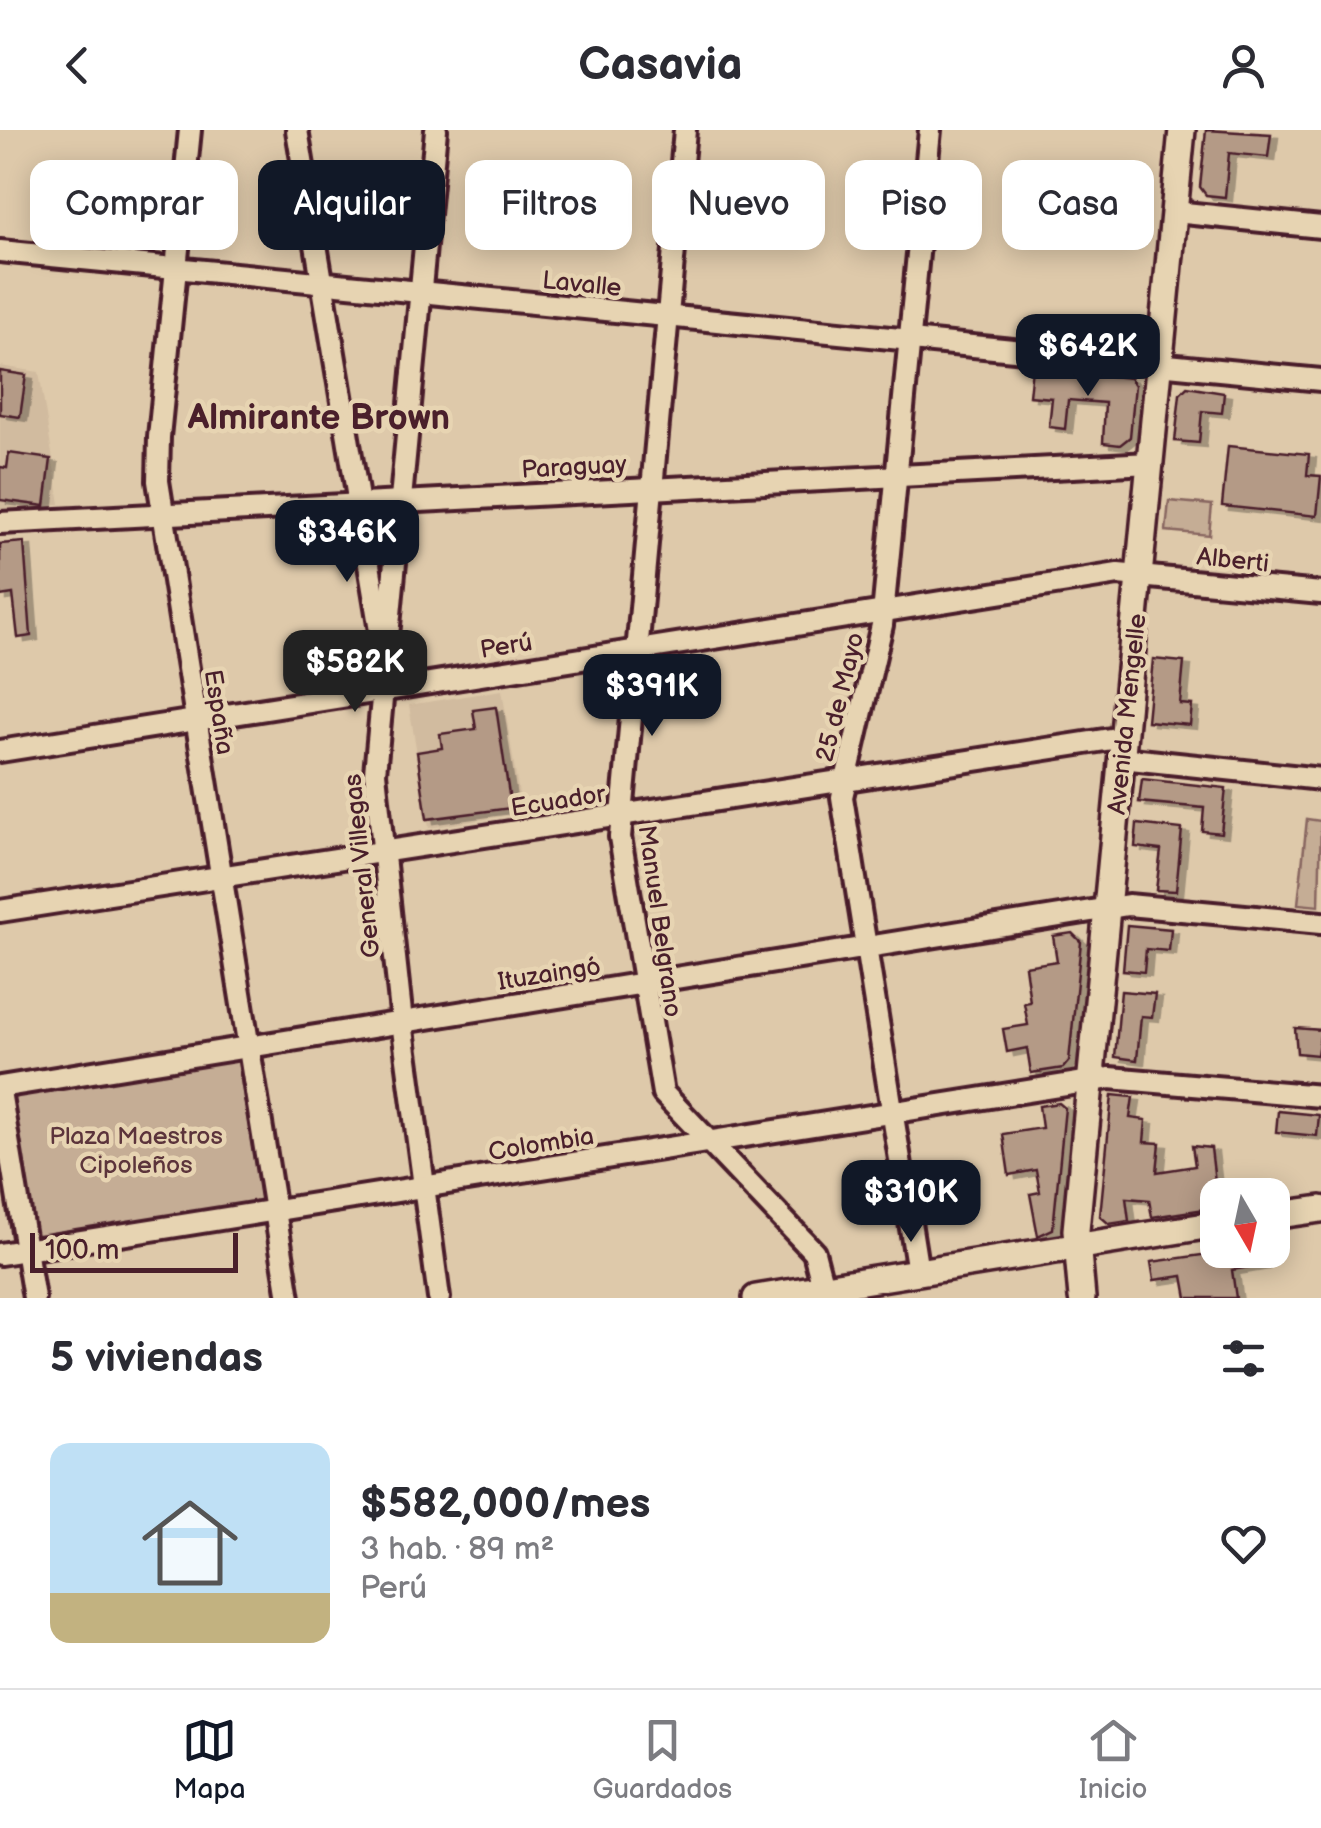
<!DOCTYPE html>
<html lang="es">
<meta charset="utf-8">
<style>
body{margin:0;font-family:"Balsamiq Sans",sans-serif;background:#f7f7f7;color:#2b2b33;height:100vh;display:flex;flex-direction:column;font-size:38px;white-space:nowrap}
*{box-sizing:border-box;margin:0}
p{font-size:32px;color:#7c7c81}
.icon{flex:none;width:55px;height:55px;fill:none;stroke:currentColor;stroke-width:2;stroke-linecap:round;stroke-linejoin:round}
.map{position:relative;height:1168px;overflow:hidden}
.details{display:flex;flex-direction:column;background:#fff;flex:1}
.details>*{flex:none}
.top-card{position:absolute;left:30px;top:30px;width:1262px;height:90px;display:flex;gap:20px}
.needle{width:65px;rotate:171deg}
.tools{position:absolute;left:1200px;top:1048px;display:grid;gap:20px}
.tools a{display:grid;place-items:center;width:90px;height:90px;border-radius:20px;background:#fff;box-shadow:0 5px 25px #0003;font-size:50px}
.scale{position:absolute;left:30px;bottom:25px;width:208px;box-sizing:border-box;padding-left:10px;border:5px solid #4a1f2b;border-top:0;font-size:28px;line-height:35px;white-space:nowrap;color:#4a1f2b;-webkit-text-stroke:8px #e7d4b2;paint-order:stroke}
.price{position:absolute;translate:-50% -85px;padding:0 22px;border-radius:20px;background:#111827;color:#fff;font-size:32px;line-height:65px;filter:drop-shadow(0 2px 5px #0008)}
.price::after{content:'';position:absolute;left:50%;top:60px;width:30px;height:22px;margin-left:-15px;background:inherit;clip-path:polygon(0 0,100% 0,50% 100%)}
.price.active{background:#222;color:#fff}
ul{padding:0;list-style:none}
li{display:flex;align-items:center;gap:30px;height:250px;padding:0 50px}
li+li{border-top:2px solid #e1e1e2}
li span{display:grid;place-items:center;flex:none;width:280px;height:200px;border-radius:20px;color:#555}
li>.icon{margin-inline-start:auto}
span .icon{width:120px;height:120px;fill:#fffc;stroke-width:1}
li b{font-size:42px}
h2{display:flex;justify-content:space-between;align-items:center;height:120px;padding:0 50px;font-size:42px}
.chip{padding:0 35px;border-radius:20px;background:#fff;box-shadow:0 5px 25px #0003;font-size:35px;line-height:90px}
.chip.active{background:#111827;color:#fff}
header{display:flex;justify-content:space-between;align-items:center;height:130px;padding:0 50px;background:#fff;font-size:45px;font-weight:600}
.menu{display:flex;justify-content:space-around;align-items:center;height:140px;border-top:2px solid #e1e1e2;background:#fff;font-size:28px;color:#7c7c81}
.menu a{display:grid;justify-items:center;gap:5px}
.menu .active{color:#111827}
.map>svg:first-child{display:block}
</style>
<header><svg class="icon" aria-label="back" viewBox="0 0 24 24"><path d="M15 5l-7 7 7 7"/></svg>Casavia<svg class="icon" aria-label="person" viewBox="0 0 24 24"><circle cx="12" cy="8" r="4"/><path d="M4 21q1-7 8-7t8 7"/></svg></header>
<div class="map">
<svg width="1321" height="1168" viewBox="0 0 1321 1168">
<defs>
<filter id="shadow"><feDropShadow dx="7" dy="4" stdDeviation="0" flood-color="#0004"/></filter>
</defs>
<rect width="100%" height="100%" fill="#dec9aa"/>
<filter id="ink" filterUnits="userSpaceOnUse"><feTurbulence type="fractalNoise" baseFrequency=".01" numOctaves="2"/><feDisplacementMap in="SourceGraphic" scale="20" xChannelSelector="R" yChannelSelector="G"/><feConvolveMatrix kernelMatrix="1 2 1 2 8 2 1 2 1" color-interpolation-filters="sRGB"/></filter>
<g filter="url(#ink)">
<g fill="#d1bb9f">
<path d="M 0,236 L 39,242 L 60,374 L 0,379 Z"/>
<path d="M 502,560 L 522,683 L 429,698 L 409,575 Z"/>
</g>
<g fill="#c5ad95" stroke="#886660" stroke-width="2.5">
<path d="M 1169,371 L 1212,375 L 1209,405 L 1166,401 Z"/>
<path d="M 1307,689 L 1321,691 L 1319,776 L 1298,774 Z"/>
<path d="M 238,930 L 261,1071 L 35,1108 L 12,967 Z"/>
</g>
<g fill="#b49a86" stroke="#4a1f2b" stroke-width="2.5" filter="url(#shadow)">
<path d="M 1206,0 L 1271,4 L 1268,27 L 1229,23 L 1225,67 L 1206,65 L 1200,57 Z"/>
<path d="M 1032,238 L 1130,248 L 1135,255 L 1130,307 L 1120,315 L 1103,313 L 1105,273 L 1068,270 L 1065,299 L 1049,297 L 1052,268 L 1029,266 Z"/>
<path d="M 0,241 L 26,245 L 20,287 L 0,284 Z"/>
<path d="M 1187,257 L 1224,263 L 1222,283 L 1202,281 L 1199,313 L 1175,311 L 1180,264 Z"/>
<path d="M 1228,316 L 1309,324 L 1307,345 L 1321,346 L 1317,386 L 1222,376 Z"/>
<path d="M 9,323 L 51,329 L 45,376 L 0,370 L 0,337 L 7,338 Z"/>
<path d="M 24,412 L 31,506 L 18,508 L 13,464 L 0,466 L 0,414 Z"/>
<path d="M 1153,529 L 1184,532 L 1180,574 L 1192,575 L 1190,595 L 1147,591 Z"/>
<path d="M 496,577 L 511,678 L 427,689 L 417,622 L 442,618 L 440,604 L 476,599 L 473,580 Z"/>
<path d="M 1142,649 L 1226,658 L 1221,703 L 1202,701 L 1204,678 L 1139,672 Z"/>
<path d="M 1137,694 L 1182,699 L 1176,761 L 1156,760 L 1161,720 L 1135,717 Z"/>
<path d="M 1127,795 L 1171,799 L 1169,821 L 1146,819 L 1144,842 L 1123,840 Z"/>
<path d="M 1072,803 L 1081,812 L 1069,931 L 1063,938 L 1031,943 L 1027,918 L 1007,922 L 1003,899 L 1028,895 L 1024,873 L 1030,872 L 1025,836 L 1057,831 L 1053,806 Z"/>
<path d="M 1121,861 L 1155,864 L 1152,887 L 1141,886 L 1137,930 L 1115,927 Z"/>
<path d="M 1295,898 L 1321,900 L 1317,925 L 1297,923 Z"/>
<path d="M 1112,965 L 1133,967 L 1130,988 L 1146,990 L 1144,1012 L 1160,1013 L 1157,1042 L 1195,1036 L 1192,1016 L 1211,1018 L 1218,1077 L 1152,1087 L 1149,1070 L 1126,1068 L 1129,1091 L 1109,1094 L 1100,1086 Z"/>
<path d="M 1059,973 L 1065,978 L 1053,1099 L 1038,1106 L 1030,1064 L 1040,1062 L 1036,1040 L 1009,1045 L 1003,1004 L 1042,998 L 1039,976 Z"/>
<path d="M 1278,981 L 1319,985 L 1317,1006 L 1276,1002 Z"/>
<path d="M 1238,1120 L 1259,1120 L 1262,1135 L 1232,1140 L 1236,1168 L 1187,1168 L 1183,1146 L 1154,1150 L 1151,1132 Z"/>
</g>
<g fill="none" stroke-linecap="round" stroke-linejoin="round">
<defs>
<g id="minor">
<path d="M 190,0 L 159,307 L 158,351 L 289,1168"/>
<path d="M 297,0 L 380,501"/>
<path d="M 436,0 L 375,643 L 402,892 L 439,1168"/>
<path d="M 685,0 L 620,707 L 663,963 L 814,1122 L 826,1168"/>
<path d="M 1175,82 L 1321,97"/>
<path d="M 0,121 L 1321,250"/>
<path d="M 0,393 L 1150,333"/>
<path d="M 0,621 L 1118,444 L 1321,463"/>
<path d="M 1121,628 L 1321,649"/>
<path d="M 0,781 L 1124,607"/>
<path d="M 0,957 L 1128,775 L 1321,793"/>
<path d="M 0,961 L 34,1168"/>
<path d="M 0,1124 L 1110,948 L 1321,966"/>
<path d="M 918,1142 L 842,667 L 882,495 L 930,0"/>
</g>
<g id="major">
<path d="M 1272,1086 L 1321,1079"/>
<path d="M 756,1168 L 1218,1094"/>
<path d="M 1082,1168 L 1076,1100 L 1182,0"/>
</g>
</defs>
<use href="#minor" stroke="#4a1f2b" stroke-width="28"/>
<use href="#major" stroke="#4a1f2b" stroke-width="32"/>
<use href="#minor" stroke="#e7d4b2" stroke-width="20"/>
<use href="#major" stroke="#e7d4b2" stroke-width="25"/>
</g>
</g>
<g text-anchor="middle" stroke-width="9" stroke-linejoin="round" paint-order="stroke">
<g font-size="25" fill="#4a1f2b" stroke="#e7d4b2">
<text transform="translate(582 153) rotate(6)" y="9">Lavalle</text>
<text transform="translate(574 336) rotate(-3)" y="9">Paraguay</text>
<text transform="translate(1233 429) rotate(6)" y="9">Alberti</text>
<text transform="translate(506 515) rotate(-9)" y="9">Perú</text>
<text transform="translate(839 567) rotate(-76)" y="9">25 de Mayo</text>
<text transform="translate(220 582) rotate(81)" y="9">España</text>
<text transform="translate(1126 584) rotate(-84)" y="9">Avenida Mengelle</text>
<text transform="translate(558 670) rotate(-9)" y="9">Ecuador</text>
<text transform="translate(361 736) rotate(-96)" y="9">General Villegas</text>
<text transform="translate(661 791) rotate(82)" y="9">Manuel Belgrano</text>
<text transform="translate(549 843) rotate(-9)" y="9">Ituzaingó</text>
<text transform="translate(541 1013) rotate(-9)" y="9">Colombia</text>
</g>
<g font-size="25" fill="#5c343b" stroke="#e7d4b2">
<text x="136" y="1014">Plaza Maestros<tspan x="136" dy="29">Cipoleños</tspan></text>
</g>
<g font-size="35" font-weight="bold" fill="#4a1f2b" stroke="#e7d4b2">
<text x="319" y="299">Almirante Brown</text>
</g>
</g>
</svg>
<div class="tools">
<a><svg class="needle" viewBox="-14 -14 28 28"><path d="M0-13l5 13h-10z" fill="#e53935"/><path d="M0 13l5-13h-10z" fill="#7c7c81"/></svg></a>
</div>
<div class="scale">100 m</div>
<b class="price" style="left:1088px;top:269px">$642K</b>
<b class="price" style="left:347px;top:455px">$346K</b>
<b class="price active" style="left:355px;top:585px">$582K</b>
<b class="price" style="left:652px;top:609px">$391K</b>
<b class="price" style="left:911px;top:1115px">$310K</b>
<div class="top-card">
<a class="chip">Comprar</a>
<a class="chip active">Alquilar</a>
<a class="chip">Filtros</a>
<a class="chip">Nuevo</a>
<a class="chip">Piso</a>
<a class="chip">Casa</a>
</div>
</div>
<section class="details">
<h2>5 viviendas<svg class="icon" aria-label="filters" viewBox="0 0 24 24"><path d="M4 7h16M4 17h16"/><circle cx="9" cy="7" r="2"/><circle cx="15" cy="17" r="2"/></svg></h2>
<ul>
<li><span style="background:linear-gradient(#bfe0f5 75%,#c2b280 0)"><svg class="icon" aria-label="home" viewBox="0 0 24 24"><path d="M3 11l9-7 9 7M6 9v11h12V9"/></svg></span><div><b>$582,000/mes</b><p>3 hab. · 89 m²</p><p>Perú</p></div><svg class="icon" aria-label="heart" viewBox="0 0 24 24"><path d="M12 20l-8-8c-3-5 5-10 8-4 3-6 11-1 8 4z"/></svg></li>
</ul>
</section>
<nav class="menu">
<a class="active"><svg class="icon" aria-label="map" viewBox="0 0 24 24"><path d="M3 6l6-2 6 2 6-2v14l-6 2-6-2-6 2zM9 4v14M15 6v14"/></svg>Mapa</a>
<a><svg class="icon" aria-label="saved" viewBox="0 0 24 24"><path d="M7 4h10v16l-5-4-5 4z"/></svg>Guardados</a>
<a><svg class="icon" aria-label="home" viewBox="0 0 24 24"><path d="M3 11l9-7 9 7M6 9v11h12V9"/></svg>Inicio</a>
</nav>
